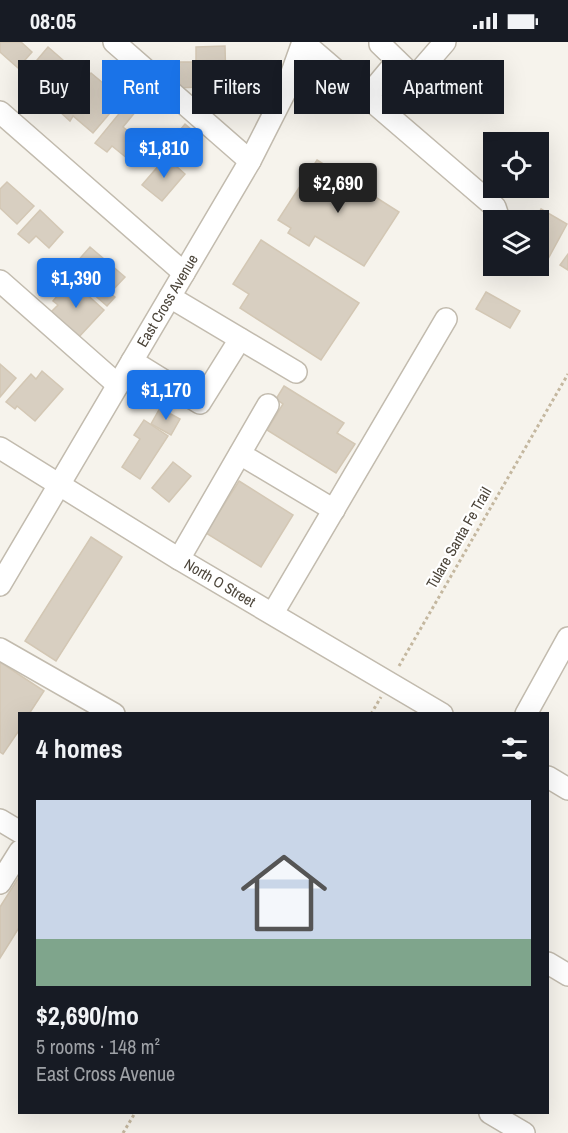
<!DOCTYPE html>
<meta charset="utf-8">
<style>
body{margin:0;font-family:"Archivo Narrow",sans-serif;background:#20242c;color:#f1f3f6;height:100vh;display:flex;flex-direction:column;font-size:22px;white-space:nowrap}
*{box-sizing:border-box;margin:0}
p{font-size:20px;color:#9ea1a6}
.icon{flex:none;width:33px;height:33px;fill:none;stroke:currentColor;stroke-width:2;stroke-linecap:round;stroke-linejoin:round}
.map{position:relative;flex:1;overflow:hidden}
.details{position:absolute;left:18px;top:670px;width:531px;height:402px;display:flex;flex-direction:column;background:#171b24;border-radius:0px;box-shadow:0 6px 24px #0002}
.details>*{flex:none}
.banner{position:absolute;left:18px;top:18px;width:532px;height:54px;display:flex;gap:12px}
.buttons{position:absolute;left:483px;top:90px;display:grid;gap:12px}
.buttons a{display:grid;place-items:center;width:66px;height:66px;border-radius:0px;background:#171b24;box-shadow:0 6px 24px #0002;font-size:30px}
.price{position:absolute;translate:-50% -51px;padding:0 14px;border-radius:6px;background:#1a73e8;color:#fff;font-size:20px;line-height:39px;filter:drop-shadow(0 2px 3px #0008)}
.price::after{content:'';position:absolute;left:50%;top:36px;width:18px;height:14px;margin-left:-9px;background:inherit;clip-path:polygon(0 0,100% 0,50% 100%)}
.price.on{background:#222;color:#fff}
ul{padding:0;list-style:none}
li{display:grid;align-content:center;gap:12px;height:318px;padding:0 18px}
li span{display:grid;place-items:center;height:186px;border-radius:0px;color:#555}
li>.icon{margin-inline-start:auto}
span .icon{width:108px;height:108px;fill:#fffc;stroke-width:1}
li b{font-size:26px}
h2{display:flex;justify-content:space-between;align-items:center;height:72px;padding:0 18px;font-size:26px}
.pill{padding:0 21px;border-radius:0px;background:#171b24;box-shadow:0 6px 24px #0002;font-size:21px;line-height:54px}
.pill.on{background:#1a73e8;color:#fff}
.status{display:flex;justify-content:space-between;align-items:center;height:42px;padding:0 30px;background:#171b24;direction:ltr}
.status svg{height:16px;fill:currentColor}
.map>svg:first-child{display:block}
</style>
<div class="status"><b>08:05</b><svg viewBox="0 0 49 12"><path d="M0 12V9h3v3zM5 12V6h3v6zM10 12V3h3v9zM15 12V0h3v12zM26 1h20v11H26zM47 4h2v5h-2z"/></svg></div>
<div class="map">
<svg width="568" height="1091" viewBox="0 0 568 1091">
<rect width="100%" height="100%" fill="#f6f3ec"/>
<g fill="#d8cfc1" stroke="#d3c7b4" stroke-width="1.5">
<path d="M 0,0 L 21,0 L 32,10 L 18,26 L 0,10 Z"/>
<path d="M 225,4 L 226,44 L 175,46 L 175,20 L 196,20 L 196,5 Z"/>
<path d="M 48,5 L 79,32 L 56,59 L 43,48 L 40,52 L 21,37 Z"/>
<path d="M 91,31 L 122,57 L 93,91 L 73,74 L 70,79 L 59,69 Z"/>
<path d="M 127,62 L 136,69 L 123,85 L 133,93 L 138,88 L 146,94 L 128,117 L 112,104 L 107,110 L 95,101 Z"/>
<path d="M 185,82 L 199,94 L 187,109 L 181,104 L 170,117 L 157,106 L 165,95 L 170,100 Z"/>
<path d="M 166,115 L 185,132 L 162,159 L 142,143 Z"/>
<path d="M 317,118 L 399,170 L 364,224 L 315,194 L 309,204 L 288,191 L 291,186 L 278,178 Z"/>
<path d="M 7,140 L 34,164 L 17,182 L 0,166 L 0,147 Z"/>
<path d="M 541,167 L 567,182 L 548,217 L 538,212 L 538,178 L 535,178 Z"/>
<path d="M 40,168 L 63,190 L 49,206 L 36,194 L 29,201 L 18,192 Z"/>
<path d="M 261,198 L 359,261 L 321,318 L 240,266 L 249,252 L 233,242 Z"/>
<path d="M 90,205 L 125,235 L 110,251 L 115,255 L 107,264 L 68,230 Z"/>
<path d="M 568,212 L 568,228 L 560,223 Z"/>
<path d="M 71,238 L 104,268 L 78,296 L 50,271 L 58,263 L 53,259 Z"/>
<path d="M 486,250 L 520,269 L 510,286 L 476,267 Z"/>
<path d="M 0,322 L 16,336 L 0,355 Z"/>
<path d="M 42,329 L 63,347 L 35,379 L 17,364 L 15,367 L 6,360 L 31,332 L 36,337 Z"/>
<path d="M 284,344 L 344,381 L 337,391 L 355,402 L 336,431 L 267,388 L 283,362 L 276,357 Z"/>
<path d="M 160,366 L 180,377 L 171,393 L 151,382 Z"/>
<path d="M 144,378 L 168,394 L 140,437 L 122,425 L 140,397 L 134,393 Z"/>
<path d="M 173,420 L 191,434 L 169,460 L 152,446 Z"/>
<path d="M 239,439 L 293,473 L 261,525 L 206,491 Z"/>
<path d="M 91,495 L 122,515 L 56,619 L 25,599 Z"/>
<path d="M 0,620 L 44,649 L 29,672 L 20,672 L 20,687 L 3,712 L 0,710 Z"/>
<path d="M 19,835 L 20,884 L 0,916 L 0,865 Z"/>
</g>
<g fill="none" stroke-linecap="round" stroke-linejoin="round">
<defs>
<g id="minor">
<path d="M 114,0 L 250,119"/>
<path d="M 303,0 L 495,165 L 498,174 L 498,178"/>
<path d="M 380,0 L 380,2 L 411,32 L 419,30 L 445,0"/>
<path d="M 367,55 L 397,19"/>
<path d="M 0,70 L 184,231"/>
<path d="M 0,239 L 118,343"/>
<path d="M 170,255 L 296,330"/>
<path d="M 132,319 L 200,361 L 240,297"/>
<path id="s1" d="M 0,406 L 179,517 L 442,672"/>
<path d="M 240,412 L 334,468"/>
<path d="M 179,517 L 268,363"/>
<path id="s2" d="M 0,543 L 250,119 L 285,50 L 303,0"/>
<path d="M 273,571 L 446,277"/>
<path d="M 0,607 L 114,672"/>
<path d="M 526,672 L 568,596"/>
<path d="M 548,735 L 568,747"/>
<path d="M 0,778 L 20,790"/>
<path d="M 0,841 L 20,809"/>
<path d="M 548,921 L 568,933"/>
<path d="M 490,1071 L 524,1091"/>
</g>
</defs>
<use href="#minor" stroke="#c2bbae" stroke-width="24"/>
<g stroke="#c4b79f" stroke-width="3" stroke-dasharray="3 3" stroke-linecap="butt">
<path d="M 399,624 L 568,332"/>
<path d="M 371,672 L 381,655"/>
<path d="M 123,1091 L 135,1071"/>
</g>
<use href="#minor" stroke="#fff" stroke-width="21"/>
</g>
<g text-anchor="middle" stroke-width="4.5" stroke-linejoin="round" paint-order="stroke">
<g font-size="15" fill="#4b4439" stroke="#fff">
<text dy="5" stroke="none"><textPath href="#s2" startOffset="330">East Cross Avenue</textPath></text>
<text transform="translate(459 496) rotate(-60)" y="5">Tulare Santa Fe Trail</text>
<text dy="5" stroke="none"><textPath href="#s1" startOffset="258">North O Street</textPath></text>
</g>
</g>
</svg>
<div class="buttons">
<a><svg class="icon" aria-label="locate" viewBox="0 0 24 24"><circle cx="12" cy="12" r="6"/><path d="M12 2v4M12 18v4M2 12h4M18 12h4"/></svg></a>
<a><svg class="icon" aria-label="layers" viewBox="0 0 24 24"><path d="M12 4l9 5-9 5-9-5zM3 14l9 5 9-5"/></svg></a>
</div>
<b class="price" style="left:164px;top:137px">$1,810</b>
<b class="price on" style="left:338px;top:172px">$2,690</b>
<b class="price" style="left:76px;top:267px">$1,390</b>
<b class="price" style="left:166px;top:379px">$1,170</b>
<div class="banner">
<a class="pill">Buy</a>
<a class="pill on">Rent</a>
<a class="pill">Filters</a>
<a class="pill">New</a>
<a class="pill">Apartment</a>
</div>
<section class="details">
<h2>4 homes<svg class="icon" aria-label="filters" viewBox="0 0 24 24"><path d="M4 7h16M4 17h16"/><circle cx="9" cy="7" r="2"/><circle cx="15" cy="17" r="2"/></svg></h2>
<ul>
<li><span style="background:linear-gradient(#c9d6e8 75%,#7fa58c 0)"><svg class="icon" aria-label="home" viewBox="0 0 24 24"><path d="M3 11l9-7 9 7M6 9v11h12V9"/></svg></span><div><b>$2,690/mo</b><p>5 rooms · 148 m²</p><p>East Cross Avenue</p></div></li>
</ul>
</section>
</div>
